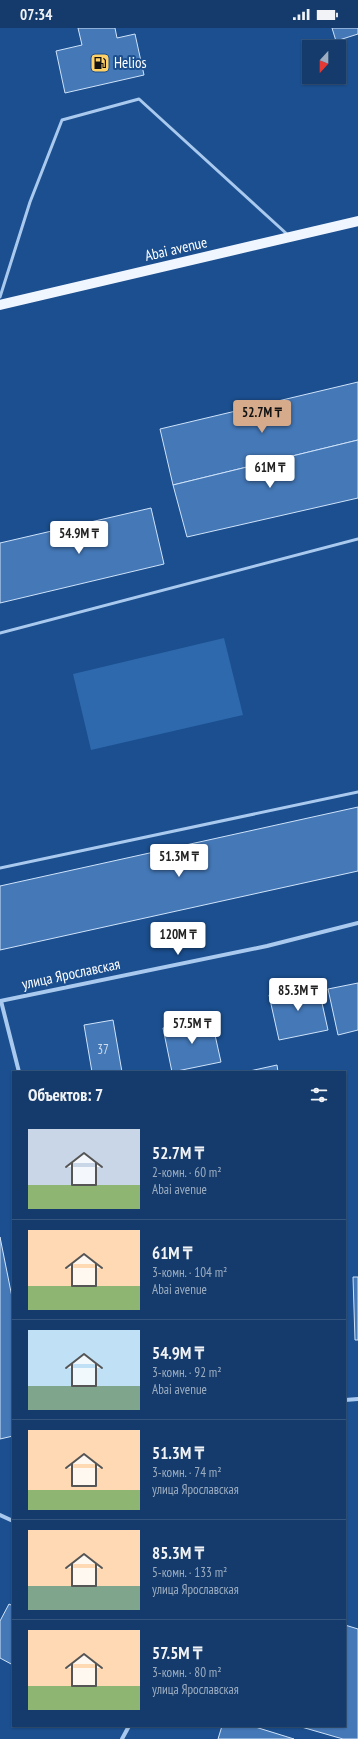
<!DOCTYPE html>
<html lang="ru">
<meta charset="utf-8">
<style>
body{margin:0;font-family:"PT Sans Narrow",sans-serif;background:#1d4271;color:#f1f3f6;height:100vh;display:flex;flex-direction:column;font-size:15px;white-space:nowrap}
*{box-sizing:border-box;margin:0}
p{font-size:13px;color:#9dadc1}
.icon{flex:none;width:22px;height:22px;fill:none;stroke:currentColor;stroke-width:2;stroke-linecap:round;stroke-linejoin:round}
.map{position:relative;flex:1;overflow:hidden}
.sheet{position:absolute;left:12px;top:1043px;width:334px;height:656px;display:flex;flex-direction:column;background:#143b6b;border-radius:0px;box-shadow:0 1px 3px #0004,0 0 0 1px #33557e}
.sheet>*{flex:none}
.needle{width:26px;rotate:201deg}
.controls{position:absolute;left:302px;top:12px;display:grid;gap:8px}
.controls a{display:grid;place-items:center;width:44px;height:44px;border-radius:0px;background:#143b6b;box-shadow:0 1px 3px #0004,0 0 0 1px #33557e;font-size:20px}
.price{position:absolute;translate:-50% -34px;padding:0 9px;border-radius:4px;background:#fff;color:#222;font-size:13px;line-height:26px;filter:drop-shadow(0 1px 2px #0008)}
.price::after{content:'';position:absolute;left:50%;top:24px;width:12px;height:9px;margin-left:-6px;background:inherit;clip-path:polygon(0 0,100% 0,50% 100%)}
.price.selected{background:#d6ab8b;color:#111}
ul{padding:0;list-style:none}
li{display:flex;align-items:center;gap:12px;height:100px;padding:0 16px}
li+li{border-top:1px solid #33557e}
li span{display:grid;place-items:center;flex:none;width:112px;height:80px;border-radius:0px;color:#555}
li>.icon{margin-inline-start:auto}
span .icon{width:48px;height:48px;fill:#fffc;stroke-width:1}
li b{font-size:17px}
h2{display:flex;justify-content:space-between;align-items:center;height:48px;padding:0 16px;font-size:17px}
.status{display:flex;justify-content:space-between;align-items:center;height:28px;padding:0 20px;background:#143b6b;direction:ltr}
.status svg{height:11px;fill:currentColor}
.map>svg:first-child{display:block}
</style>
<div class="status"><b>07:34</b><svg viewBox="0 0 49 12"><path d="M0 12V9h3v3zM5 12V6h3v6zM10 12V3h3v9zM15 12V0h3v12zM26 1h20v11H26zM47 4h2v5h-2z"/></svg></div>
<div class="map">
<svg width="358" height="1711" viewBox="0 0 358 1711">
<rect width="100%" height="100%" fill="#1b4f8f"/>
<path fill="#2e69ad" d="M 224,610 L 243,687 L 91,722 L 73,646 Z"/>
<g fill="#4478b7" stroke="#cfe3fa">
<path d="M 78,0 L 115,0 L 117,10 L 135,6 L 144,47 L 65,65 L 56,23 L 82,17 Z"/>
<path d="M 332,0 L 358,0 L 358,6 L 336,13 Z"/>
<path d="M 358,354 L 358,412 L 173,457 L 160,401 Z"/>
<path d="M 358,412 L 358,470 L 187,509 L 173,457 Z"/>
<path d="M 151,480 L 164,536 L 0,575 L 0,515 Z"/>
<path d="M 358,779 L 358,843 L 0,922 L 0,858 Z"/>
<path d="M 358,955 L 358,1002 L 338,1007 L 328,961 Z"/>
<path d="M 318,957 L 328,1002 L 279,1012 L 269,967 Z"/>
<path d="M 211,989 L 221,1034 L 172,1044 L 163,1000 Z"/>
<path d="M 113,992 L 122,1044 L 92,1044 L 84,997 Z"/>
<path d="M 277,1037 L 278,1044 L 245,1044 Z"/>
<path d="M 0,1209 L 13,1274 L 13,1408 L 0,1411 Z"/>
<path d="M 353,1249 L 358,1249 L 358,1312 L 355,1312 Z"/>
<path d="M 9,1576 L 13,1578 L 13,1637 L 0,1630 L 0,1593 Z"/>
<path d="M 345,1597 L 358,1601 L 358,1711 L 343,1711 L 298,1698 L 345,1698 Z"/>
<path d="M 222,1698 L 252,1698 L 294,1711 L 218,1711 Z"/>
</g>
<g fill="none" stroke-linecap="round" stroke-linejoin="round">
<g stroke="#a9c9ee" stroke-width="3">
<path d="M 0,269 L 30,174 L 62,92 L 139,71 L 288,207"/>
<path d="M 0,605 L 358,511"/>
<path d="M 0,840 L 358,764"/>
</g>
<g stroke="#a9c9ee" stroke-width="4">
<path d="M 0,973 L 267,918 L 358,895"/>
<path d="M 1,973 L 19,1044"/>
<path d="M 345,1372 L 358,1371"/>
<path d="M 0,1487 L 13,1493"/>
<path d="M 122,1711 L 129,1698"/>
</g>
<path stroke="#f0f6ff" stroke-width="10" d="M 0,277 L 358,193"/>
</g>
<defs>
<symbol id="fuel-square" viewBox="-11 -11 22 22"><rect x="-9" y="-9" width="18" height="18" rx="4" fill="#ffd166" stroke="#1b4f8f"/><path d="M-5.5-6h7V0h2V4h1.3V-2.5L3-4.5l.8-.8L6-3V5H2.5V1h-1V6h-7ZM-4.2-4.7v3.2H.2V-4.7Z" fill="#111"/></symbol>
</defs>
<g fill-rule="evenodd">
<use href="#fuel-square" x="89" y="24" width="22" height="22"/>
</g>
<g text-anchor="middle" stroke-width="4" stroke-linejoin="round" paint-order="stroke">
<g font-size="13" fill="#d0dded">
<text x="103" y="1026">37</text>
</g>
<g font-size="15" fill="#fff" stroke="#1b4f8f" text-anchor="start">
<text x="114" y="40">Helios</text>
</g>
<g font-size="15" fill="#fff" stroke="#1b4f8f">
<text transform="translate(176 221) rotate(-13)" y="5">Abai avenue</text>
<text transform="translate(71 946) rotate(-12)" y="5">улица Ярославская</text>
</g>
</g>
</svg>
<div class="controls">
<a><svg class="needle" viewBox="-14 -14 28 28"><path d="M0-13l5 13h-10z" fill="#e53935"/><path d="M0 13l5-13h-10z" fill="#9dadc1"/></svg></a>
</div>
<b class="price selected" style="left:262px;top:406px">52.7M ₸</b>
<b class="price" style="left:270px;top:461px">61M ₸</b>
<b class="price" style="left:79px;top:527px">54.9M ₸</b>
<b class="price" style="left:179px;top:850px">51.3M ₸</b>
<b class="price" style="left:178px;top:928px">120M ₸</b>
<b class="price" style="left:298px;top:984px">85.3M ₸</b>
<b class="price" style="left:192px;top:1017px">57.5M ₸</b>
<section class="sheet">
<h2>Объектов: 7<svg class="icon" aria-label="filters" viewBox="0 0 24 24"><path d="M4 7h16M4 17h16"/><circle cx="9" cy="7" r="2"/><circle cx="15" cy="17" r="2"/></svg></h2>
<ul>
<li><span style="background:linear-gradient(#c9d6e8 70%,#8fb573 0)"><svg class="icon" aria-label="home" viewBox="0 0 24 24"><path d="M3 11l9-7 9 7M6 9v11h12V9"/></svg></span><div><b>52.7M ₸</b><p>2-комн. · 60 m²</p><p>Abai avenue</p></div></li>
<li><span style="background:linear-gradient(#ffd9b3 70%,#8fb573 0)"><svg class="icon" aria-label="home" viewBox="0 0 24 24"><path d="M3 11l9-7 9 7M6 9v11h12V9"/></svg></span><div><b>61M ₸</b><p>3-комн. · 104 m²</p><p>Abai avenue</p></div></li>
<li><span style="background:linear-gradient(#bfe0f5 70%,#7fa58c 0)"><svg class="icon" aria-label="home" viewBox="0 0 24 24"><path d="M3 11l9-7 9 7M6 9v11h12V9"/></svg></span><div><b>54.9M ₸</b><p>3-комн. · 92 m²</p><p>Abai avenue</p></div></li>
<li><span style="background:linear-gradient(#ffd9b3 75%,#8fb573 0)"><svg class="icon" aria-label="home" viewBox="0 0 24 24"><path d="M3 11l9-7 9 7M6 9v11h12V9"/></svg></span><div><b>51.3M ₸</b><p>3-комн. · 74 m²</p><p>улица Ярославская</p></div></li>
<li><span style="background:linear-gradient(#ffd9b3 70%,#7fa58c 0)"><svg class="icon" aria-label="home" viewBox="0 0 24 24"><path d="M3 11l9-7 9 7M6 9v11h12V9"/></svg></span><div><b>85.3M ₸</b><p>5-комн. · 133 m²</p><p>улица Ярославская</p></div></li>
<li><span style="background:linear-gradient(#ffd9b3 70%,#8fb573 0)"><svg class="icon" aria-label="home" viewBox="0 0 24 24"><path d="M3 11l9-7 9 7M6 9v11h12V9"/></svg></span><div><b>57.5M ₸</b><p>3-комн. · 80 m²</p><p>улица Ярославская</p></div></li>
</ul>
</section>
</div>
